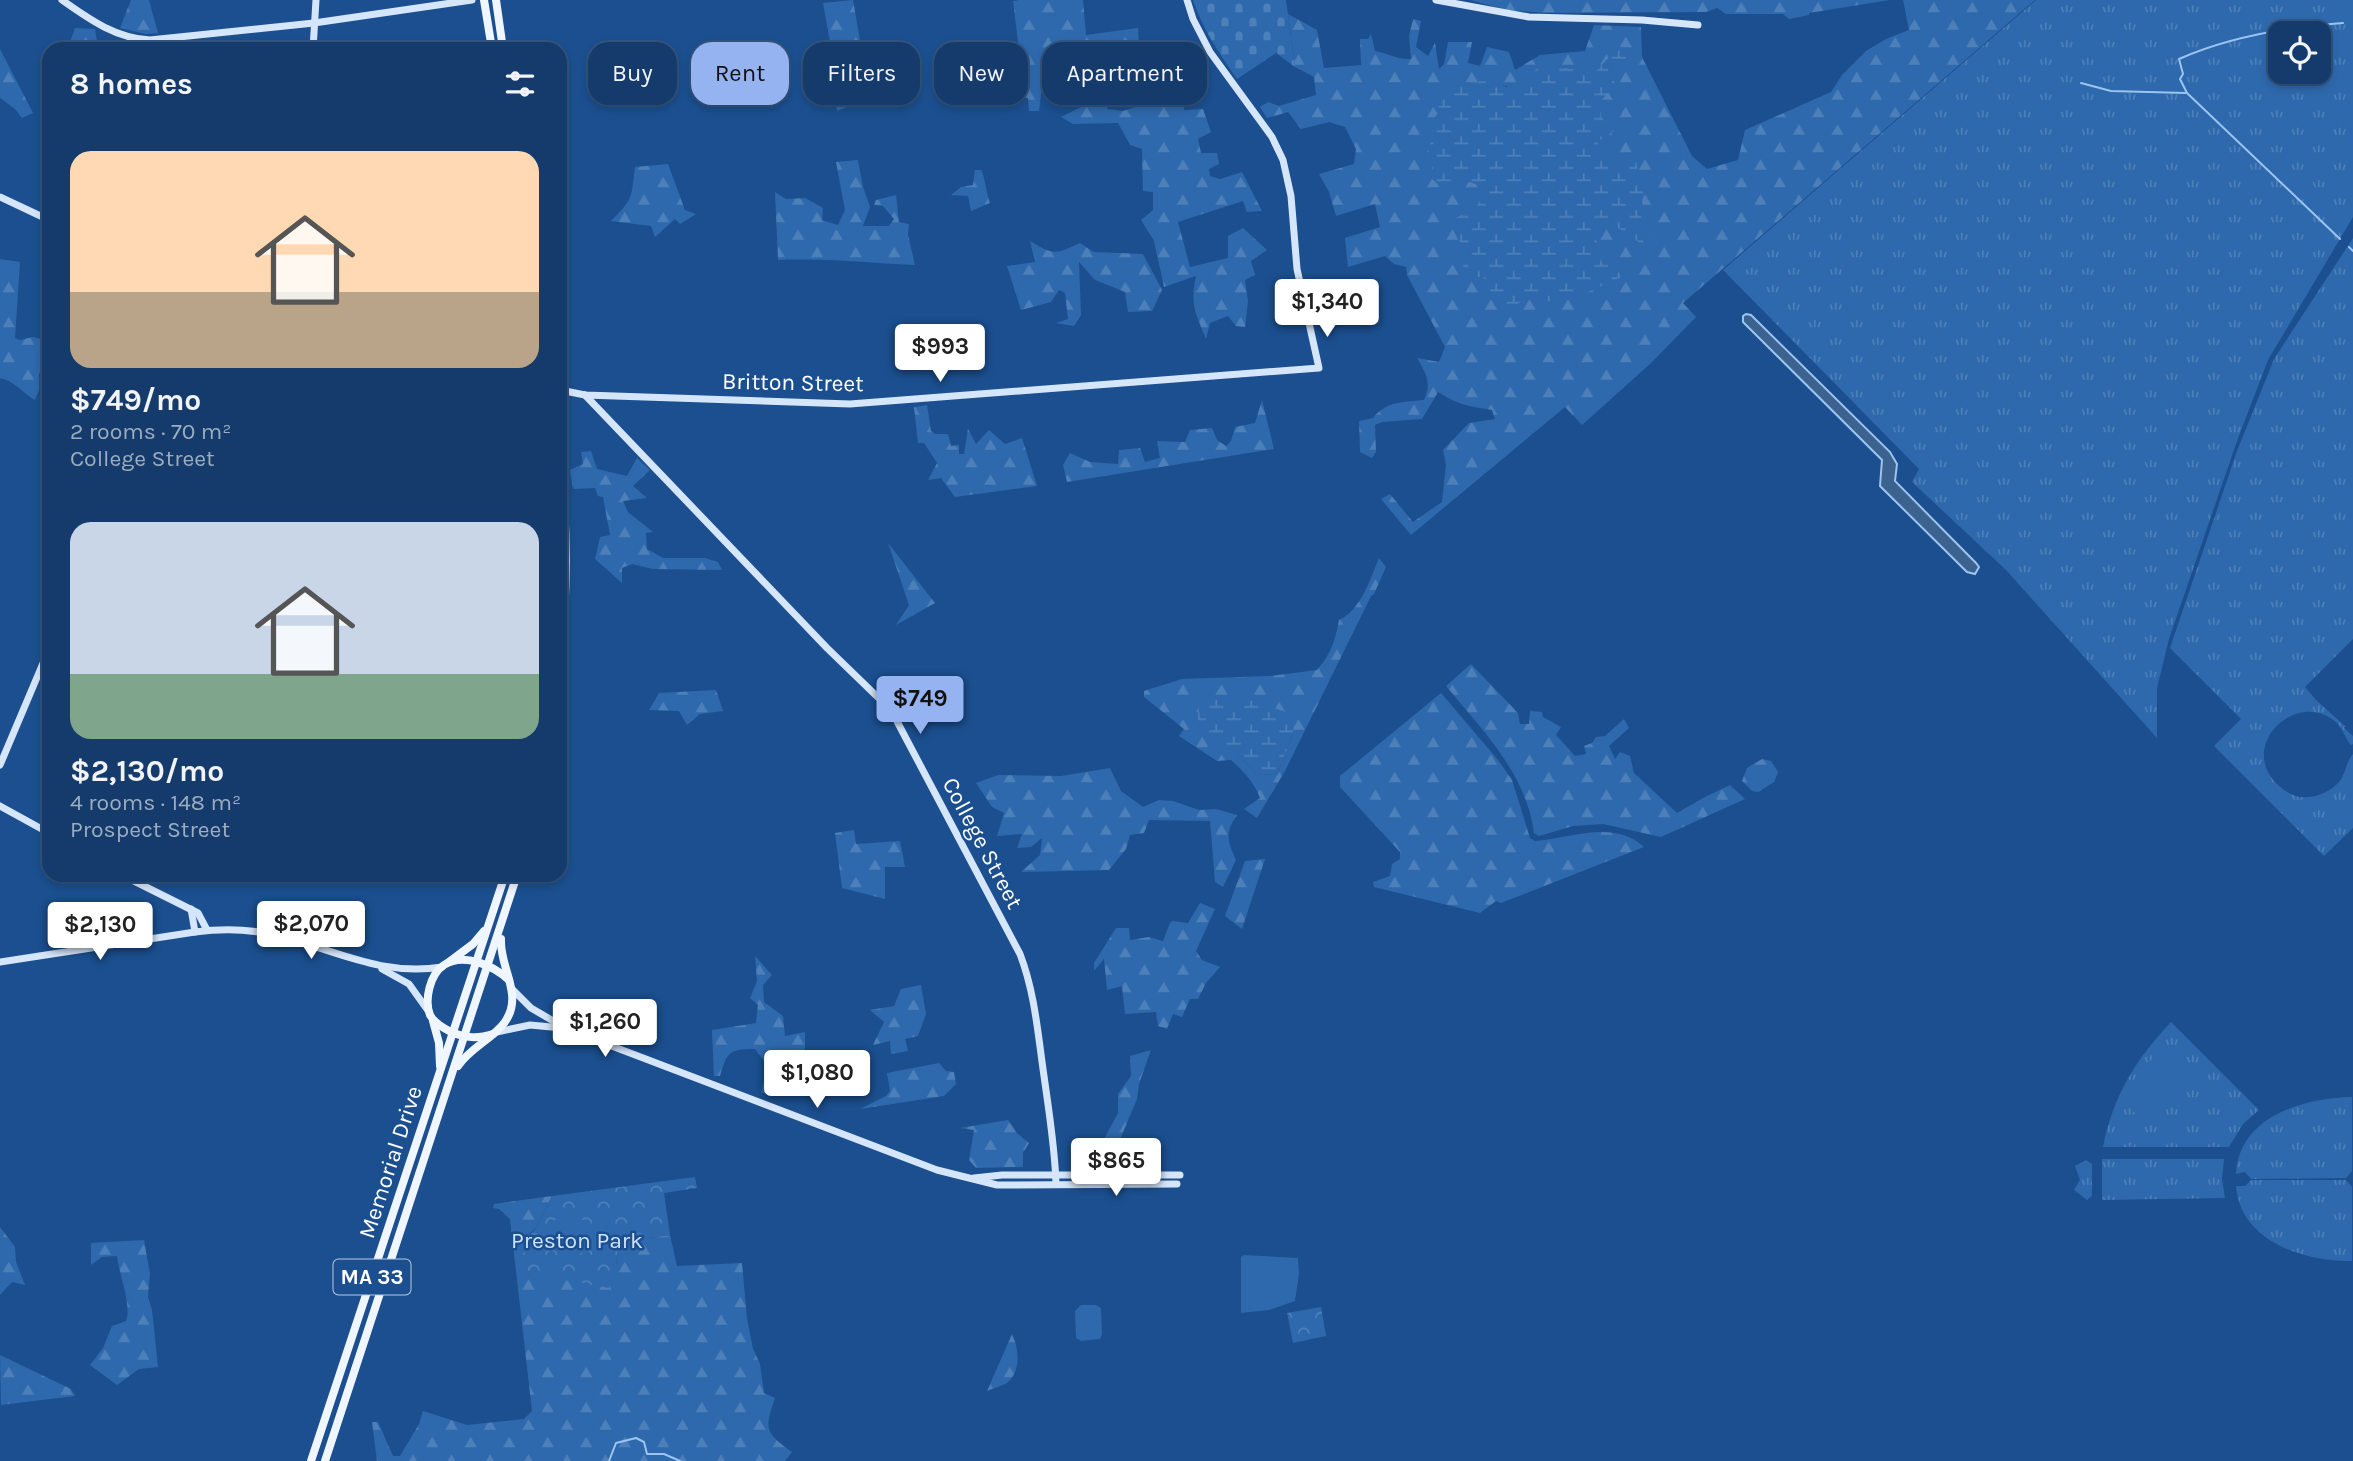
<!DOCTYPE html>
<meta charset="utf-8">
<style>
body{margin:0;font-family:Karla,sans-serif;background:#1d4271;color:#f1f3f6;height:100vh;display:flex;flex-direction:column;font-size:26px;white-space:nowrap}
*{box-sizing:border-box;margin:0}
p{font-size:23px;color:#9dadc1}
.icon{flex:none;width:38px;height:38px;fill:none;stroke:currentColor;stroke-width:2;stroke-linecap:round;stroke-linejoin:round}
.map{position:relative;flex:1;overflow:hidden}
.sheet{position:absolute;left:42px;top:42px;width:525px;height:840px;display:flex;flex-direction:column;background:#143b6b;border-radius:21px;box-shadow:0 4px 10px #0003,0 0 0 2px #33557e}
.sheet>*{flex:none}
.top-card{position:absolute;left:588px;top:42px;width:665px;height:63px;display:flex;gap:14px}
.tools{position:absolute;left:2268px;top:21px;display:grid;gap:14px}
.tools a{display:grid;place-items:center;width:63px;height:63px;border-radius:14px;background:#143b6b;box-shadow:0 4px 10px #0003,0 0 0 2px #33557e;font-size:35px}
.price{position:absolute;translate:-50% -60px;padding:0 16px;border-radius:7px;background:#fff;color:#222;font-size:23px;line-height:46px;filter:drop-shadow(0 2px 4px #0008)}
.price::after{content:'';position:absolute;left:50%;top:42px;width:21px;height:16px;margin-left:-10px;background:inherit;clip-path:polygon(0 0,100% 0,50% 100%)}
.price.selected{background:#95b2f1;color:#111}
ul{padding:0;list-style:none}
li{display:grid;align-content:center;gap:14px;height:371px;padding:0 28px}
li span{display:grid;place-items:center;height:217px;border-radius:21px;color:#555}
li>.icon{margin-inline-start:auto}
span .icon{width:126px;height:126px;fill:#fffc;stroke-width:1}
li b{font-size:30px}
h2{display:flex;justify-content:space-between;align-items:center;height:84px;padding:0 28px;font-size:30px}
.chip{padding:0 24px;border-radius:21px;background:#143b6b;box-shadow:0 4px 10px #0003,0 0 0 2px #33557e;font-size:24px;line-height:63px}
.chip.selected{background:#95b2f1;color:#111}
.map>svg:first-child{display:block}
</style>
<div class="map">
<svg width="2353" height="1461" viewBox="0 0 2353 1461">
<defs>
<pattern id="grass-tufts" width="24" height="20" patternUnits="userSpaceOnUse" patternTransform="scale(1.75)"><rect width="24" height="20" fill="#2e69ad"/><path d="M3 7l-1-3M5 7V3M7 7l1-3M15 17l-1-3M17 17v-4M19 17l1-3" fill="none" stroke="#4d80b9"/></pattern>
<pattern id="forest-firs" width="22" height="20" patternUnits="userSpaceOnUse" patternTransform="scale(1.75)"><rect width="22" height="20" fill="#2e69ad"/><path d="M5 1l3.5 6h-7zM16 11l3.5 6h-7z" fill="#4d80b9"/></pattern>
<pattern id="wetland-marsh" width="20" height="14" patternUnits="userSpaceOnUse" patternTransform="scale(1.75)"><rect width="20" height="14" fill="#2e69ad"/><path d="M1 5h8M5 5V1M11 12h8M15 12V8" fill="none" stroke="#4d80b9"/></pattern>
<pattern id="cemetery-stones" width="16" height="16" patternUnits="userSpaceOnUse" patternTransform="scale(1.75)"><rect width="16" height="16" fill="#2e69ad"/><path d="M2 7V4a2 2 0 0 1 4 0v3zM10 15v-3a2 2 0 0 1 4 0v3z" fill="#4d80b9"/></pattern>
<pattern id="park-crowns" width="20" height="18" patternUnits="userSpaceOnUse" patternTransform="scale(1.75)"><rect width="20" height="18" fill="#2e69ad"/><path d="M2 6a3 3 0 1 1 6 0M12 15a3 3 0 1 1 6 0" fill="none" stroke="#4d80b9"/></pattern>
</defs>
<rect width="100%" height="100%" fill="#1b4f8f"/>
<g fill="url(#grass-tufts)" fill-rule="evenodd">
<path d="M 2036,0 L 2353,0 L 2353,217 L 2268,360 L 2237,441 L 2169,639 L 2157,688 L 2157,738 L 2006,570 L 1912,482 L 1919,469 L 1723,270 ZM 2280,33 L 2319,33 L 2319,72 L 2280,72 Z"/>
<path d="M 2353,238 L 2353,639 L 2305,687 L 2316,700 L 2345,726 L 2344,728 L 2353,736 L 2353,744 L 2351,745 C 2345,738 2343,729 2337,723 C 2299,688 2240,742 2274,781 C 2280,788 2290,795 2300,797 C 2314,799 2330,792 2339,782 C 2346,774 2346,762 2353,754 L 2353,828 L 2324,856 L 2214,746 L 2241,719 L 2170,648 L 2237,451 L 2274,359 Z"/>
<path d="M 2171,1022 L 2259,1110 L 2243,1124 L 2229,1147 L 2103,1147 C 2113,1096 2136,1059 2171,1022 Z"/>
<path d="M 2352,1097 L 2352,1171 L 2346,1178 L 2251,1179 L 2245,1172 L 2236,1174 C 2239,1116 2304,1098 2352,1097 Z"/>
<path d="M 2102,1159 L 2224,1159 L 2222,1179 L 2225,1198 L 2102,1200 Z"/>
<path d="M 2086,1160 L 2092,1164 L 2092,1196 L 2087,1200 L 2074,1190 L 2080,1180 L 2075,1166 Z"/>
<path d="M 2251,1180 L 2346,1180 L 2352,1187 L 2352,1261 C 2304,1262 2240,1241 2236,1186 L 2245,1186 Z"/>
</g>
<g fill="url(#forest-firs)" fill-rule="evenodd">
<path d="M 131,0 L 149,0 L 158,33 L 146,34 L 120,28 Z"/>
<path d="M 853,0 L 867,80 L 845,86 L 847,107 L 837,111 L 831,48 L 823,3 Z"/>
<path d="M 1019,0 L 1083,0 L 1086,35 L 1138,28 L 1140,69 L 1118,73 L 1107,109 L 1123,111 L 1184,92 L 1184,110 L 1203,109 L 1211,132 L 1198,139 L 1201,153 L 1217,153 L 1219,164 L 1209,169 L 1210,176 L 1220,179 L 1242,172 L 1262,211 L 1247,212 L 1243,201 L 1178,222 L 1190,267 L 1228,258 L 1228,236 L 1243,228 L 1267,250 L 1251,261 L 1255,275 L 1245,280 L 1248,301 L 1245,327 L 1236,326 L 1228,316 L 1210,323 L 1206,339 C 1195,312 1190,305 1196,276 L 1164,287 L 1154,241 L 1141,220 L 1153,210 L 1153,192 L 1143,191 L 1142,149 L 1130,145 L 1118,123 L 1073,124 L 1061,117 L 1091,102 L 1080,85 L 1052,82 L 1042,86 L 1039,111 L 1029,111 L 1028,98 L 1005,96 L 1023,83 L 1013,1 Z"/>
<path d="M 1470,0 L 1890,0 L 1809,13 L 1809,15 L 1789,19 L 1783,14 L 1726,14 L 1717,8 L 1706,12 L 1547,13 L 1506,10 Z"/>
<path d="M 1903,0 L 2035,0 L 1683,303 L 1696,317 L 1650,364 L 1582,425 L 1565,407 L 1411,535 L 1381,499 L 1390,494 L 1413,522 L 1442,502 L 1446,465 L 1443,450 L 1469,423 L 1495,419 L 1492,410 C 1471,407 1456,404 1438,392 L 1422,419 L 1382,422 L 1375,425 L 1376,452 L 1372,458 L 1360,452 L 1359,421 L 1373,418 C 1386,401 1404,402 1424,400 C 1432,383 1426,373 1417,358 L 1439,362 L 1445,347 L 1407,275 L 1406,267 L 1394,264 L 1385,256 L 1348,267 L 1345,238 L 1380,227 L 1375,204 L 1336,216 L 1329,192 L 1319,174 L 1354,164 L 1356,149 L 1345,127 L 1329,122 L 1301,129 L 1288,112 L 1267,118 L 1260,107 L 1268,102 L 1279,106 L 1316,95 L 1314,77 L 1295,67 L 1288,14 L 1317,30 L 1324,68 L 1361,65 L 1360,39 L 1368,39 L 1371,34 L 1375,51 C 1388,53 1397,60 1411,59 L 1409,36 L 1413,19 L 1421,21 L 1416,47 L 1428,56 L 1435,43 L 1439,69 L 1444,64 L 1448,42 L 1472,42 L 1468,63 L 1480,66 L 1487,47 L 1509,52 L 1515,70 L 1540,55 L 1585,51 L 1594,25 L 1641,27 L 1642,57 L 1692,156 L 1707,169 L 1738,160 L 1745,130 L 1831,92 L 1842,75 L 1866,51 L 1886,39 L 1909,30 ZM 1492,83 L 1528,91 L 1530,169 Z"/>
<path d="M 75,28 L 95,29 L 98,49 L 72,49 L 70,42 Z"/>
<path d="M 0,49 L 33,113 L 22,118 L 15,109 L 0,98 Z"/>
<path d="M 858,160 L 863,187 L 870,207 L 863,226 L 889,226 L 894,219 L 883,206 L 874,205 L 876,200 L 896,195 L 899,222 L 909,224 L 908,235 L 915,265 C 868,263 825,258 778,260 L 775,192 L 786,199 L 805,198 L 823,208 L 822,220 L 838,225 L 845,210 L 836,162 Z"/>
<path d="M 668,164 L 685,210 L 696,214 L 680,224 L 675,219 L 655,237 L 651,226 L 611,221 C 634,198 631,198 635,167 Z"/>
<path d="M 975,170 L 981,170 C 985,176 986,193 990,203 L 971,211 L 968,196 L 951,195 L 961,187 L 973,185 Z"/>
<path d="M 1030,241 C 1053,255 1055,255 1080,243 L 1094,252 L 1143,254 L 1162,290 L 1152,311 L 1128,312 L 1125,292 L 1095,280 L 1079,262 L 1081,315 L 1074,326 L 1056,323 L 1068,319 L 1065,293 L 1059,290 L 1051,302 L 1021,310 L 1007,266 L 1035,262 Z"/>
<path d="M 0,259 L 20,262 L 15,338 L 20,340 L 33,337 L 49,341 L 49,371 L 39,373 L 39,390 L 35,400 C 23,393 13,380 0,378 Z"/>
<path d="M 1262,400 L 1274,449 L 1067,482 L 1063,465 L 1070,453 L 1090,462 L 1118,464 L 1119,450 L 1140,448 L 1145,462 L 1160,458 L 1157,441 L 1185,442 L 1190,430 L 1212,428 L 1217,440 L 1226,446 L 1231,441 L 1235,427 L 1255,423 Z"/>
<path d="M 927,405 L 931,431 L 935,434 L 948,434 L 951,446 L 959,445 L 959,454 L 964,454 L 968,429 L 976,444 L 989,430 L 1005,444 L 1022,438 L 1037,486 L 955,497 L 941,478 L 928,480 L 937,463 L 924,443 L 918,443 L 914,407 Z"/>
<path d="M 591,451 L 597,469 L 627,476 L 637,458 L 650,470 L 633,486 L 647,498 L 623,501 L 628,512 L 653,532 L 646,533 L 647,549 L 663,558 L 705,558 L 718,562 L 722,570 L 653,569 L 632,564 L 622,568 L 622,583 L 595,559 L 600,537 L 610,535 L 603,497 L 598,496 L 595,488 L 573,489 L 570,470 L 583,464 L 581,452 Z"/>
<path d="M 888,543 L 935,603 L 896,625 L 909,605 Z"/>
<path d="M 1379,558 L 1386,567 L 1374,594 L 1371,596 L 1285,771 L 1257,818 L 1244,809 L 1260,798 C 1254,782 1244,772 1231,760 L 1217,761 L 1179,736 L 1184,729 L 1144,697 L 1144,691 L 1182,679 L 1269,676 L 1317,670 C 1331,654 1335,641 1339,620 C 1361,610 1370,580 1379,558 ZM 1294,731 L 1277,775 L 1256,774 L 1237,753 Z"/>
<path d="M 1471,664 L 1518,713 L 1520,724 L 1529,724 L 1530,711 L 1542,712 L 1543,717 L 1561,727 L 1556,735 L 1575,756 L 1586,754 L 1584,746 L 1592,743 L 1596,737 L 1605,736 L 1624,719 L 1629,728 L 1609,746 L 1615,759 L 1620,752 L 1630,756 L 1634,773 L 1677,813 L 1705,797 L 1730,785 L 1745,799 L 1661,837 L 1603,824 L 1573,826 L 1539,836 L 1534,833 C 1526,773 1483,731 1446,686 Z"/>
<path d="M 716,690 L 723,711 L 700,714 L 687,725 L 679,711 L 649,710 L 659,693 Z"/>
<path d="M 1441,693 L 1498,760 L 1512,780 L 1530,838 L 1535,841 C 1570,838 1614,819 1644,847 L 1501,903 L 1496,901 L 1480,913 L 1374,887 L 1373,882 L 1390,876 L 1392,864 L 1400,859 L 1400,852 L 1340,787 L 1340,776 Z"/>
<path d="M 1762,759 L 1771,761 L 1778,772 L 1774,782 L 1758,792 L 1752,791 L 1742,781 L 1747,768 Z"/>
<path d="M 1110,768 L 1121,791 L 1143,807 L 1159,800 L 1173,801 L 1199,810 L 1216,809 L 1237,815 C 1224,834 1228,841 1236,860 L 1223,887 L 1215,882 L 1210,821 L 1149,820 L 1144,833 L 1130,835 L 1126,849 L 1109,870 L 1021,872 L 1040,855 L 1042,838 L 1031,847 L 1017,848 L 1022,834 L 997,836 L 1004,813 L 992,807 L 976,783 L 998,775 L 1061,776 Z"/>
<path d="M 854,830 L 856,844 L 900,841 L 905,867 L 885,867 L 885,899 L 842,888 L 835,833 Z"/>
<path d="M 1265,859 L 1242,929 L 1225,916 L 1245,861 Z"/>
<path d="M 1200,903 L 1215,909 L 1196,951 L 1202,960 L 1220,967 L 1206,983 L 1198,999 L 1190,999 L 1182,1017 L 1173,1014 L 1167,1029 L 1158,1026 L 1156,1012 L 1125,1014 L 1122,986 L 1107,990 L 1104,959 L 1094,971 L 1094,963 L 1116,928 L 1129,928 L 1130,940 L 1149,937 L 1163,941 L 1170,923 L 1172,921 L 1188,923 Z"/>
<path d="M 755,956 L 772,975 L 763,985 L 764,1002 L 783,1016 L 785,1036 L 805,1032 L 805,1054 L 810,1054 L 813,1073 L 793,1076 L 777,1070 L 771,1074 L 772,1094 L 761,1093 L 767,1065 L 755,1049 C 729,1049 727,1052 720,1076 L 714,1076 L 712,1030 L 756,1023 L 758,1005 L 750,998 L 757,981 Z"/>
<path d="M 921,985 L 926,1014 L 918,1036 L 905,1039 L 908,1051 L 891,1054 L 890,1041 L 873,1045 L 884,1022 L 870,1010 L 894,1006 L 901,989 Z"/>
<path d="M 1151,1050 L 1139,1084 L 1137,1099 L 1108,1168 L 1097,1168 L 1102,1143 L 1118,1113 L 1118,1094 L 1131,1076 L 1130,1056 Z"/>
<path d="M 939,1063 L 946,1071 L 954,1072 L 956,1084 L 944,1096 L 860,1109 L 886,1096 L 890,1091 L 887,1073 Z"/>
<path d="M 1008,1120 L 1017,1133 L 1029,1143 L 1023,1153 L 1023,1167 L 976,1168 L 969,1160 L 974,1130 L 960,1128 Z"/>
<path d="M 552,1196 L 537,1227 L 529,1234 L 616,1267 L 618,1242 L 670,1235 L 677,1266 L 742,1263 L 747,1318 L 753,1349 L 760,1364 L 764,1393 L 775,1398 C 764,1430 765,1432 792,1452 L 785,1461 L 377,1461 L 372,1422 L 378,1422 L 393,1456 L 400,1456 L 419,1424 L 423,1411 L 467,1425 L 524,1419 L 532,1411 L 510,1219 L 499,1209 L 493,1208 L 494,1204 Z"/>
<path d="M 0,1227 L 15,1247 L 16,1262 L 25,1285 L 12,1282 L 0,1295 Z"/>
<path d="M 144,1240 L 150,1274 L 148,1297 L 152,1310 L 158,1367 L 139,1369 L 117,1385 L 90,1365 L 103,1348 L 112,1326 L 126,1321 C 132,1306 119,1274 117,1256 L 102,1257 L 91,1265 L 91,1243 Z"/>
<path d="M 1012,1334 C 1019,1348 1021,1371 1008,1382 C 1003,1386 993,1388 987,1391 Z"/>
<path d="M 0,1355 L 71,1389 L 75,1396 L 1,1405 Z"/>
</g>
<g fill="url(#wetland-marsh)">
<path d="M 1618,48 L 1631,61 L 1616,67 L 1614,86 L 1600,102 L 1601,117 L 1614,131 L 1597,142 L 1612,161 L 1636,162 L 1643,193 L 1641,221 L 1655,246 L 1647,248 L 1607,220 L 1595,234 L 1601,261 L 1624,276 L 1586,293 L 1553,302 L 1532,298 L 1501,310 L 1483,277 L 1462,276 L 1465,250 L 1457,238 L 1452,220 L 1477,207 L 1485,188 L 1470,182 L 1444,190 L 1430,177 L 1433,164 L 1428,150 L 1434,134 L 1431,122 L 1439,112 L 1438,91 L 1457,81 L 1476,83 L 1488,77 L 1506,87 L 1524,83 L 1539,66 L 1573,69 L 1593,74 Z"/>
<path d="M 1200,696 L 1240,697 L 1286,712 L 1294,731 L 1277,775 L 1256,774 L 1237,753 C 1219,752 1200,738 1198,719 C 1198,712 1200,703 1200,696 Z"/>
</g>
<path fill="url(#cemetery-stones)" d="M 1193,0 L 1286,0 L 1295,67 L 1276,53 L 1237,79 C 1219,53 1203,30 1193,0 Z"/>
<g fill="url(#park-crowns)">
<path d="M 695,1177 L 697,1188 L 664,1193 L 670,1235 L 618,1242 L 616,1267 L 609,1288 L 527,1273 L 523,1242 L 537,1227 L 552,1196 Z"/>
<path d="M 1321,1307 L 1326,1336 L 1293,1343 L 1287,1313 Z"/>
</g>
<g fill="#2e69ad">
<path d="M 2161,1049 L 2190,1074 L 2147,1123 L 2118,1098 Z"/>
<path d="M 568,1208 L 573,1208 L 598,1240 C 582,1262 552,1260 540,1234 Z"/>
<path d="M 1244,1255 L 1298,1258 L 1299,1274 L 1295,1301 L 1269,1310 L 1241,1313 L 1241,1257 Z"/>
<path d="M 1081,1305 L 1096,1305 L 1101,1308 L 1102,1334 L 1100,1339 L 1081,1341 L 1076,1338 L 1075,1311 Z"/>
</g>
<path fill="#3c6290" stroke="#9cc4f0" stroke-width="2" d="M 1746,314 L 1751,315 L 1890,452 L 1897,464 L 1895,481 L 1976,563 L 1979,567 L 1975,574 L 1967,572 L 1880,486 L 1882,460 L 1743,322 L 1743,316 Z"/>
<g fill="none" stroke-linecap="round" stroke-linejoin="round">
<g stroke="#9cc4f0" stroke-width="2">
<path d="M 2081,83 L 2111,91 L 2186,93"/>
<path d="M 2340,239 L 2187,93 L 2180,79 L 2183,74 L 2179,59 C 2231,36 2287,27 2343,23"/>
<path d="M 2349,247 L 2353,251"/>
<path d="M 609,1461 L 616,1443 L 636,1438 L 644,1442 L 647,1454 L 664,1454 L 680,1461"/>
</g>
<g stroke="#d6e6fa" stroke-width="7">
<path d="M 62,0 C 89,19 115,38 150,40 L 314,23 L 472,0"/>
<path d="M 1436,0 L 1529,17 L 1642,20 L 1698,25"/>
<path d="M 313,49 L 316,0"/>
<path d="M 0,197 L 49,220"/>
<path d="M 560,390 L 585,395 L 850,404 L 1319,368 L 1297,269 L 1291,196 L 1283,160 L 1272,137 L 1210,52 L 1193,19 L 1187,0"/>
<path d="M 585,395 L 827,648 L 891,710 L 1020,954 C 1035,993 1038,1035 1044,1076 C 1049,1112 1055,1148 1056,1184"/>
<path d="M 0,765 L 49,649"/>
<path d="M 0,806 L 49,833"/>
<path d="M 122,875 L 198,913 L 207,930"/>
<path d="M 191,909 L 195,932"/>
<path d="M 0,962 L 195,932 C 219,929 246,929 270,934 C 331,947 377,977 442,967"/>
<path d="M 382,969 L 409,984 L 429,1012"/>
<path d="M 511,988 L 531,1008 L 567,1029 L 937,1170 L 997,1185 L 1177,1184"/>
<path d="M 497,1032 L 530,1025 L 562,1028"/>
<path d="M 974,1178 L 1002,1175 L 1180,1175"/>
</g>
<g stroke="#f0f6ff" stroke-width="8">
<path d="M 484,0 L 492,49"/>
<path d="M 496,0 L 503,49"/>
<path d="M 560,450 C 567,520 568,594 560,664"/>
<path d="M 449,962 L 473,944 L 484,931"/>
<path d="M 433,1021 L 439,1043 L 440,1066"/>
<path d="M 493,1034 C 477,1039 466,1038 451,1032 C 443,1028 434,1023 430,1015 C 424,1000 430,974 444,965 C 464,952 494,966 509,980"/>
<path d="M 458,1066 C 475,1040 516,1032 512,994 C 510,975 500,959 501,939"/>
<path d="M 311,1461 L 505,875"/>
<path d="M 325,1461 L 517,875"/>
</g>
</g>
<g text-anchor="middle" stroke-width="5" stroke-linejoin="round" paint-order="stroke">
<rect fill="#1b4f8f" stroke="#bbcadd" stroke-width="2" x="333.5" y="1259.5" width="77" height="35" rx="5"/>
<g font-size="21" font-weight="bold" fill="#fff">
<text x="372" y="1284">MA 33</text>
</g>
<g font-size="23" fill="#fff" stroke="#1b4f8f">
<text transform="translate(793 382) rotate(1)" y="8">Britton Street</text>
<text transform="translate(983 843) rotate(62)" y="8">College Street</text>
<text transform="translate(390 1162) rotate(-72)" y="8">Memorial Drive</text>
</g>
<g font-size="23" fill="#cfe3fa" stroke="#1b4f8f">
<text x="577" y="1248">Preston Park</text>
</g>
</g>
</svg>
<div class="tools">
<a><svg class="icon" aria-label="locate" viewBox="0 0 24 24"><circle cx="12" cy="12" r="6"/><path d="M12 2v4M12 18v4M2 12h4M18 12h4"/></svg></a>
</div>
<b class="price" style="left:1327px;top:339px">$1,340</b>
<b class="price" style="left:940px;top:384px">$993</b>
<b class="price selected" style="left:920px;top:736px">$749</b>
<b class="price" style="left:311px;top:961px">$2,070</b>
<b class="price" style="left:100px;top:962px">$2,130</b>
<b class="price" style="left:605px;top:1059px">$1,260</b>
<b class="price" style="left:817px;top:1110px">$1,080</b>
<b class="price" style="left:1116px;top:1198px">$865</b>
<div class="top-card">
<a class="chip">Buy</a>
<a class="chip selected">Rent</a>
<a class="chip">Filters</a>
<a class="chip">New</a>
<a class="chip">Apartment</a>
</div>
<section class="sheet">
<h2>8 homes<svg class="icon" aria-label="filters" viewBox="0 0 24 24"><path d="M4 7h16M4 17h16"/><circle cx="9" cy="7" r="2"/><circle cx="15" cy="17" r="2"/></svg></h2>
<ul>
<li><span style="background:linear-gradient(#ffd9b3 65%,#b9a48a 0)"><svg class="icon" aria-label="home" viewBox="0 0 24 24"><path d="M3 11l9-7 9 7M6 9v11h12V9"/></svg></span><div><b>$749/mo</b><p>2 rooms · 70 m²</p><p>College Street</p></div></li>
<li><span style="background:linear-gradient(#c9d6e8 70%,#7fa58c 0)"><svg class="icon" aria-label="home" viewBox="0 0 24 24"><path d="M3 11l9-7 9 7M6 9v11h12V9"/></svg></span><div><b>$2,130/mo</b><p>4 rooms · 148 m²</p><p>Prospect Street</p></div></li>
</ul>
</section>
</div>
